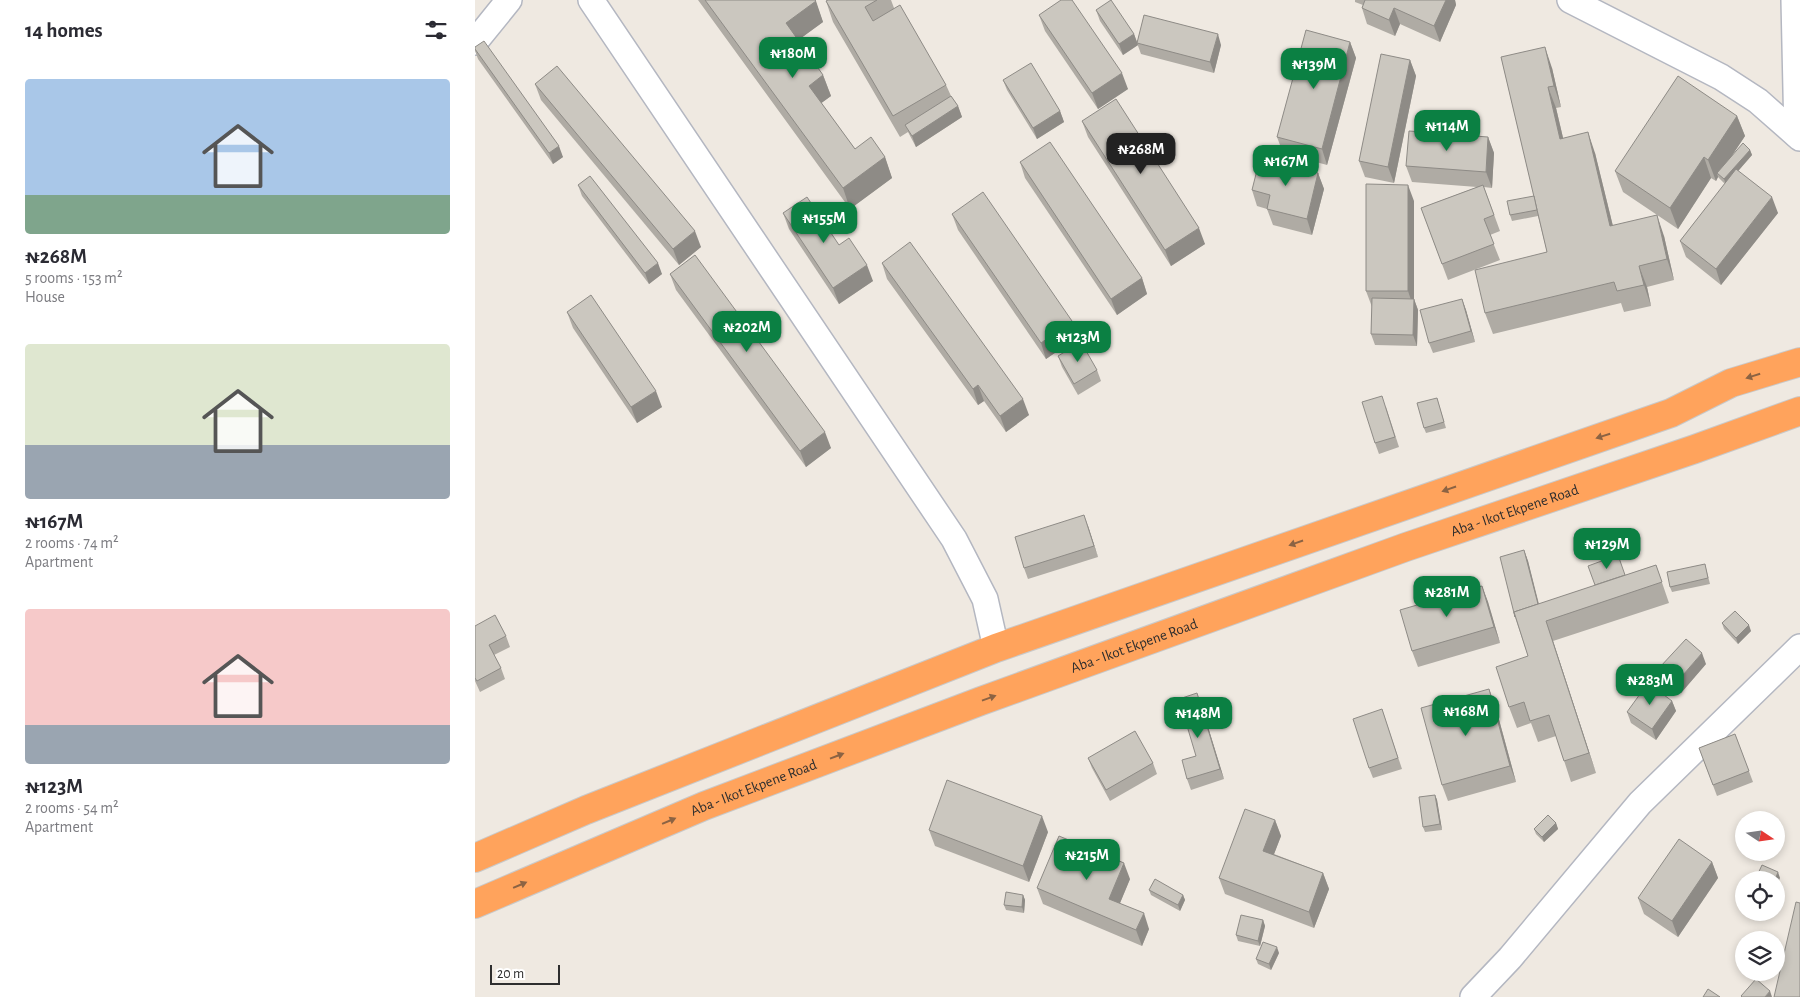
<!DOCTYPE html>
<meta charset="utf-8">
<style>
body{margin:0;font-family:"Alegreya Sans",sans-serif;background:#f2f2f3;color:#2b2b33;height:100vh;display:flex;flex-direction:column;font-size:19px;white-space:nowrap}
*{box-sizing:border-box;margin:0}
p{font-size:16px;color:#7c7c81}
.icon{flex:none;width:28px;height:28px;fill:none;stroke:currentColor;stroke-width:2;stroke-linecap:round;stroke-linejoin:round}
.map{position:relative;flex:1;overflow:hidden}
.sheet{display:flex;flex-direction:column;background:#fff;width:475px}
.sheet>*{flex:none}
.needle{width:32px;rotate:103deg}
.fabs{position:absolute;left:1260px;top:811px;display:grid;gap:10px}
.fabs a{display:grid;place-items:center;width:50px;height:50px;border-radius:50%;background:#fff;box-shadow:0 2px 8px #0003;font-size:25px}
.scale{position:absolute;left:15px;bottom:12px;width:70px;box-sizing:border-box;padding-left:5px;border:2px solid #2e2e2e;border-top:0;font-size:14px;line-height:18px;white-space:nowrap;color:#2e2e2e;-webkit-text-stroke:4px #fff;paint-order:stroke}
.price{position:absolute;translate:-50% -42px;padding:0 11px;border-radius:10px;background:#0b8043;color:#fff;font-size:16px;line-height:32px;filter:drop-shadow(0 1px 2px #0008)}
.price::after{content:'';position:absolute;left:50%;top:30px;width:15px;height:11px;margin-left:-8px;background:inherit;clip-path:polygon(0 0,100% 0,50% 100%)}
.price.selected{background:#222;color:#fff}
ul{padding:0;list-style:none}
li{display:grid;align-content:center;gap:10px;height:265px;padding:0 25px}
li span{display:grid;place-items:center;height:155px;border-radius:5px;color:#555}
li>.icon{margin-inline-start:auto}
span .icon{width:90px;height:90px;fill:#fffc;stroke-width:1}
li b{font-size:21px}
h2{display:flex;justify-content:space-between;align-items:center;height:60px;padding:0 25px;font-size:21px}
main{display:flex;flex:1;min-height:0}
.map>svg:first-child{display:block}
</style>
<main>
<section class="sheet">
<h2>14 homes<svg class="icon" aria-label="filters" viewBox="0 0 24 24"><path d="M4 7h16M4 17h16"/><circle cx="9" cy="7" r="2"/><circle cx="15" cy="17" r="2"/></svg></h2>
<ul>
<li><span style="background:linear-gradient(#a9c7e8 75%,#7fa58c 0)"><svg class="icon" aria-label="home" viewBox="0 0 24 24"><path d="M3 11l9-7 9 7M6 9v11h12V9"/></svg></span><div><b>₦268M</b><p>5 rooms · 153 m²</p><p>House</p></div></li>
<li><span style="background:linear-gradient(#dfe7d0 65%,#9aa5b1 0)"><svg class="icon" aria-label="home" viewBox="0 0 24 24"><path d="M3 11l9-7 9 7M6 9v11h12V9"/></svg></span><div><b>₦167M</b><p>2 rooms · 74 m²</p><p>Apartment</p></div></li>
<li><span style="background:linear-gradient(#f6c9c9 75%,#9aa5b1 0)"><svg class="icon" aria-label="home" viewBox="0 0 24 24"><path d="M3 11l9-7 9 7M6 9v11h12V9"/></svg></span><div><b>₦123M</b><p>2 rooms · 54 m²</p><p>Apartment</p></div></li>
</ul>
</section>
<div class="map">
<svg width="1325" height="997" viewBox="0 0 1325 997">
<rect width="100%" height="100%" fill="#efe9e1"/>
<g fill="none" stroke-linecap="round" stroke-linejoin="round">
<defs>
<g id="minor">
<path d="M 116,0 L 479,539 L 510,599 L 521,648"/>
<path d="M 1095,0 L 1246,77 L 1283,101 L 1325,138"/>
<path d="M 1319,0 L 1322,135"/>
<path d="M 0,42 L 34,0"/>
<path d="M 998,997 L 1035,958 L 1165,803 L 1325,647"/>
</g>
<g id="highway">
<path d="M 0,858 L 111,810 L 521,648 L 1196,413 L 1256,383 L 1325,362"/>
<path id="s1" d="M 0,904 L 229,806 L 506,701 L 931,547 L 1220,449 L 1325,411"/>
</g>
</defs>
<use href="#minor" stroke="#b4b7c1" stroke-width="28"/>
<use href="#highway" stroke="#c9c9c9" stroke-width="30"/>
<use href="#minor" stroke="#fff" stroke-width="25"/>
<use href="#highway" stroke="#ffa35c" stroke-width="28"/>
</g>
<g fill="#afaba4">
<path d="M 223,0 L 340,0 L 348,22 L 323,40 L 348,75 L 356,96 L 346,103 L 380,149 L 410,157 L 417,178 L 375,209 Z"/>
<path d="M 353,0 L 416,0 L 419,8 L 471,85 L 476,96 L 483,106 L 487,117 L 441,147 L 433,132 L 425,137 L 358,22 L 351,1 Z"/>
<path d="M 880,0 L 980,0 L 981,5 L 965,42 L 925,24 L 920,36 L 892,24 L 887,8 L 888,5 L 880,2 Z"/>
<path d="M 621,10 L 659,34 L 663,45 L 648,55 L 625,21 Z"/>
<path d="M 564,15 L 653,89 L 623,109 L 570,31 Z"/>
<path d="M 875,42 L 881,58 L 852,165 L 808,153 L 802,137 Z"/>
<path d="M 662,43 L 746,45 L 739,73 L 666,54 Z"/>
<path d="M 0,47 L 88,157 L 78,164 L 3,59 L 0,51 Z"/>
<path d="M 1026,57 L 1077,68 L 1086,107 L 1081,108 L 1088,138 L 1120,153 L 1138,226 L 1189,236 L 1199,280 L 1172,287 L 1176,306 L 1149,312 L 1146,303 L 1018,334 L 1010,313 L 1072,252 L 1063,216 L 1037,221 L 1035,215 L 1059,196 Z"/>
<path d="M 935,60 L 941,76 L 919,183 L 890,177 L 884,161 Z"/>
<path d="M 528,80 L 585,111 L 589,122 L 562,139 L 532,90 Z"/>
<path d="M 60,84 L 226,247 L 204,265 L 66,100 Z"/>
<path d="M 1262,116 L 1270,136 L 1258,154 L 1275,150 L 1277,155 L 1263,171 L 1303,213 L 1246,285 L 1211,257 L 1205,241 L 1250,184 L 1243,177 L 1241,181 L 1236,178 L 1203,229 L 1148,192 L 1140,171 Z"/>
<path d="M 607,121 L 730,244 L 696,266 L 613,137 Z"/>
<path d="M 1013,137 L 1019,153 L 1017,188 L 1009,187 L 1025,231 L 1015,235 L 1025,260 L 973,280 L 946,208 L 1002,187 L 937,182 L 931,166 Z"/>
<path d="M 545,162 L 667,278 L 672,294 L 642,315 L 550,178 Z"/>
<path d="M 843,173 L 849,189 L 837,235 L 798,225 L 792,209 L 782,206 L 777,190 Z"/>
<path d="M 103,185 L 187,274 L 174,284 L 107,196 Z"/>
<path d="M 939,201 L 939,299 L 943,310 L 942,346 L 900,345 L 896,334 L 897,307 L 891,291 Z"/>
<path d="M 308,213 L 398,281 L 364,304 L 314,229 Z"/>
<path d="M 477,214 L 603,337 L 571,359 L 483,230 Z"/>
<path d="M 407,263 L 554,415 L 531,432 L 509,401 L 503,405 L 412,279 Z"/>
<path d="M 195,274 L 356,448 L 331,467 L 201,290 Z"/>
<path d="M 987,299 L 991,310 L 1000,342 L 958,353 L 954,343 Z"/>
<path d="M 92,312 L 187,407 L 162,423 L 98,328 Z"/>
<path d="M 583,356 L 622,370 L 626,381 L 603,395 L 587,367 Z"/>
<path d="M 962,398 L 971,428 L 951,433 L 949,428 Z"/>
<path d="M 911,407 L 924,447 L 904,454 L 900,443 Z"/>
<path d="M 613,526 L 623,557 L 553,579 L 549,568 Z"/>
<path d="M 1049,550 L 1053,561 L 1064,604 L 1181,565 L 1194,603 L 1078,641 L 1121,773 L 1096,782 L 1081,736 L 1063,742 L 1056,723 L 1042,728 L 1034,707 L 1053,656 L 1040,617 Z"/>
<path d="M 1230,564 L 1235,584 L 1197,592 L 1195,587 Z"/>
<path d="M 1007,586 L 1013,602 L 1025,643 L 943,667 L 937,651 Z"/>
<path d="M 1247,623 L 1276,631 L 1263,644 L 1249,629 Z"/>
<path d="M 0,626 L 31,636 L 35,647 L 19,655 L 26,668 L 30,679 L 5,692 L 0,681 Z"/>
<path d="M 1231,664 L 1206,693 L 1189,678 L 1185,667 Z"/>
<path d="M 1014,689 L 1020,705 L 1041,782 L 973,801 L 967,785 Z"/>
<path d="M 1197,701 L 1201,711 L 1181,740 L 1156,723 L 1152,712 Z"/>
<path d="M 726,704 L 749,779 L 716,790 L 712,779 L 721,756 Z"/>
<path d="M 907,709 L 927,769 L 898,778 L 894,768 Z"/>
<path d="M 1260,734 L 1278,782 L 1242,796 L 1224,748 Z"/>
<path d="M 613,758 L 678,763 L 682,774 L 635,801 L 617,768 Z"/>
<path d="M 960,795 L 962,800 L 967,830 L 950,832 L 948,827 Z"/>
<path d="M 800,820 L 806,836 L 799,854 L 848,873 L 854,889 L 839,928 L 750,894 L 744,878 Z"/>
<path d="M 1081,823 L 1083,829 L 1069,842 L 1061,834 L 1059,829 Z"/>
<path d="M 454,830 L 573,832 L 554,882 L 460,846 Z"/>
<path d="M 1237,862 L 1243,878 L 1203,937 L 1169,914 L 1163,898 Z"/>
<path d="M 655,879 L 645,903 L 674,929 L 667,946 L 568,904 L 562,888 Z"/>
<path d="M 674,890 L 708,895 L 710,900 L 705,911 L 676,895 Z"/>
<path d="M 548,895 L 550,900 L 549,913 L 531,910 L 529,905 Z"/>
<path d="M 788,920 L 790,926 L 785,946 L 763,941 L 761,935 Z"/>
<path d="M 804,953 L 796,970 L 783,964 L 781,959 Z"/>
</g>
<g fill="#8e8b86">
<path d="M 971,0 L 980,0 L 981,5 L 965,42 L 959,26 Z"/>
<path d="M 341,1 L 348,22 L 318,44 L 311,23 Z"/>
<path d="M 919,8 L 925,24 L 920,36 L 914,20 Z"/>
<path d="M 659,34 L 663,45 L 648,55 L 644,44 Z"/>
<path d="M 743,34 L 746,45 L 739,73 L 735,62 Z"/>
<path d="M 875,42 L 881,58 L 852,165 L 847,149 Z"/>
<path d="M 1070,47 L 1077,68 L 1086,107 L 1079,86 Z"/>
<path d="M 935,60 L 941,76 L 919,183 L 913,167 Z"/>
<path d="M 647,73 L 653,89 L 623,109 L 617,93 Z"/>
<path d="M 348,75 L 356,96 L 341,107 L 334,86 Z"/>
<path d="M 1073,87 L 1081,108 L 1093,159 L 1085,139 Z"/>
<path d="M 483,106 L 487,117 L 441,147 L 437,136 Z"/>
<path d="M 585,111 L 589,122 L 562,139 L 558,128 Z"/>
<path d="M 1262,116 L 1270,136 L 1244,175 L 1242,173 L 1243,177 L 1241,181 L 1233,160 Z"/>
<path d="M 1113,132 L 1120,153 L 1143,247 L 1135,226 Z"/>
<path d="M 1013,137 L 1019,153 L 1017,188 L 1011,172 Z"/>
<path d="M 84,146 L 88,157 L 78,164 L 74,153 Z"/>
<path d="M 1275,150 L 1277,155 L 1251,185 L 1249,179 Z"/>
<path d="M 410,157 L 417,178 L 375,209 L 368,188 Z"/>
<path d="M 1229,157 L 1236,178 L 1203,229 L 1195,208 Z"/>
<path d="M 843,173 L 849,189 L 837,235 L 832,219 Z"/>
<path d="M 933,185 L 939,201 L 939,299 L 943,310 L 942,346 L 938,335 L 938,306 L 933,291 Z"/>
<path d="M 1297,197 L 1303,213 L 1246,285 L 1241,269 Z"/>
<path d="M 1182,215 L 1189,236 L 1199,280 L 1192,259 Z"/>
<path d="M 724,228 L 730,244 L 696,266 L 690,250 Z"/>
<path d="M 220,231 L 226,247 L 204,265 L 198,249 Z"/>
<path d="M 183,263 L 187,274 L 174,284 L 170,273 Z"/>
<path d="M 392,265 L 398,281 L 364,304 L 358,288 Z"/>
<path d="M 1164,266 L 1172,287 L 1176,306 L 1169,285 Z"/>
<path d="M 667,278 L 672,294 L 642,315 L 636,299 Z"/>
<path d="M 987,299 L 991,310 L 1000,342 L 996,331 Z"/>
<path d="M 597,321 L 603,337 L 571,359 L 566,343 Z"/>
<path d="M 503,385 L 509,401 L 503,405 L 498,389 Z"/>
<path d="M 181,391 L 187,407 L 162,423 L 156,407 Z"/>
<path d="M 548,399 L 554,415 L 531,432 L 525,416 Z"/>
<path d="M 350,432 L 356,448 L 331,467 L 325,451 Z"/>
<path d="M 609,515 L 613,526 L 623,557 L 619,546 Z"/>
<path d="M 1049,550 L 1053,561 L 1068,622 L 1064,611 Z"/>
<path d="M 1007,586 L 1013,602 L 1025,643 L 1019,627 Z"/>
<path d="M 1071,621 L 1078,641 L 1121,773 L 1114,753 Z"/>
<path d="M 1274,625 L 1276,631 L 1263,644 L 1261,638 Z"/>
<path d="M 1227,653 L 1231,664 L 1206,693 L 1202,682 Z"/>
<path d="M 1014,689 L 1020,705 L 1041,782 L 1035,766 Z"/>
<path d="M 722,693 L 726,704 L 749,779 L 745,769 Z"/>
<path d="M 1197,701 L 1201,711 L 1181,740 L 1177,729 Z"/>
<path d="M 960,795 L 962,800 L 967,830 L 965,824 Z"/>
<path d="M 567,816 L 573,832 L 554,882 L 548,866 Z"/>
<path d="M 800,820 L 806,836 L 794,867 L 788,851 Z"/>
<path d="M 1081,823 L 1083,829 L 1069,842 L 1067,837 Z"/>
<path d="M 1237,862 L 1243,878 L 1203,937 L 1197,921 Z"/>
<path d="M 649,863 L 655,879 L 640,915 L 634,899 Z"/>
<path d="M 1303,872 L 1305,878 L 1301,886 L 1301,880 L 1300,880 Z"/>
<path d="M 848,873 L 854,889 L 839,928 L 834,912 Z"/>
<path d="M 548,895 L 550,900 L 549,913 L 547,907 Z"/>
<path d="M 708,895 L 710,900 L 705,911 L 703,905 Z"/>
<path d="M 669,913 L 674,929 L 667,946 L 661,930 Z"/>
<path d="M 788,920 L 790,926 L 785,946 L 783,941 Z"/>
<path d="M 802,947 L 804,953 L 796,970 L 794,964 Z"/>
<path d="M 1295,991 L 1297,997 L 1290,997 Z"/>
</g>
<g fill="#cbc7bf" stroke="#8e8b86">
<path d="M 230,0 L 340,0 L 341,1 L 311,23 L 348,75 L 334,86 L 380,149 L 396,137 L 410,157 L 368,188 Z"/>
<path d="M 353,0 L 402,0 L 390,7 L 398,21 L 425,5 L 471,85 L 418,116 L 351,1 Z"/>
<path d="M 586,0 L 597,0 L 647,73 L 617,93 L 564,15 Z"/>
<path d="M 636,0 L 659,34 L 644,44 L 621,10 Z"/>
<path d="M 890,0 L 971,0 L 959,26 L 919,8 L 914,20 L 887,8 Z"/>
<path d="M 669,15 L 743,34 L 735,62 L 662,43 Z"/>
<path d="M 831,30 L 875,42 L 847,149 L 802,137 Z"/>
<path d="M 9,41 L 84,146 L 74,153 L 0,49 L 0,47 Z"/>
<path d="M 1070,47 L 1079,86 L 1073,87 L 1085,139 L 1113,132 L 1135,226 L 1182,215 L 1192,259 L 1164,266 L 1169,285 L 1142,291 L 1139,282 L 1010,313 L 1000,270 L 1072,252 L 1026,57 Z"/>
<path d="M 906,54 L 935,60 L 913,167 L 884,161 Z"/>
<path d="M 556,63 L 585,111 L 558,128 L 528,80 Z"/>
<path d="M 82,66 L 220,231 L 198,249 L 60,84 Z"/>
<path d="M 1203,76 L 1262,116 L 1233,160 L 1229,157 L 1195,208 L 1140,171 Z"/>
<path d="M 476,96 L 483,106 L 437,136 L 430,125 Z"/>
<path d="M 641,99 L 724,228 L 690,250 L 607,121 Z"/>
<path d="M 934,131 L 1013,137 L 1011,172 L 931,166 Z"/>
<path d="M 575,142 L 667,278 L 636,299 L 545,162 Z"/>
<path d="M 1268,143 L 1275,150 L 1249,179 L 1242,173 Z"/>
<path d="M 785,158 L 843,173 L 832,219 L 792,209 L 795,195 L 777,190 Z"/>
<path d="M 1261,169 L 1297,197 L 1241,269 L 1205,241 Z"/>
<path d="M 115,176 L 183,263 L 170,273 L 103,185 Z"/>
<path d="M 891,184 L 933,185 L 933,291 L 891,291 Z"/>
<path d="M 1008,185 L 1019,215 L 1009,219 L 1019,244 L 967,264 L 946,208 Z"/>
<path d="M 508,192 L 597,321 L 566,343 L 477,214 Z"/>
<path d="M 1059,196 L 1062,210 L 1035,215 L 1032,201 Z"/>
<path d="M 332,197 L 364,245 L 374,238 L 392,265 L 358,288 L 308,213 Z"/>
<path d="M 435,242 L 548,399 L 525,416 L 503,385 L 498,389 L 407,263 Z"/>
<path d="M 220,255 L 350,432 L 325,451 L 195,274 Z"/>
<path d="M 116,295 L 181,391 L 156,407 L 92,312 Z"/>
<path d="M 897,298 L 939,299 L 938,335 L 896,334 Z"/>
<path d="M 987,299 L 996,331 L 954,343 L 945,310 Z"/>
<path d="M 606,342 L 622,370 L 599,384 L 583,356 Z"/>
<path d="M 907,396 L 920,437 L 900,443 L 887,402 Z"/>
<path d="M 962,398 L 969,422 L 949,428 L 942,403 Z"/>
<path d="M 609,515 L 619,546 L 549,568 L 540,537 Z"/>
<path d="M 1049,550 L 1063,604 L 1039,612 L 1040,617 L 1025,557 Z"/>
<path d="M 1143,555 L 1150,575 L 1120,585 L 1113,566 Z"/>
<path d="M 1230,564 L 1233,578 L 1195,587 L 1192,572 Z"/>
<path d="M 1181,565 L 1187,582 L 1071,621 L 1114,753 L 1089,761 L 1074,715 L 1055,721 L 1049,702 L 1034,707 L 1021,667 L 1053,656 L 1039,612 Z"/>
<path d="M 1007,586 L 1019,627 L 937,651 L 925,610 Z"/>
<path d="M 1260,611 L 1274,625 L 1261,638 L 1247,623 Z"/>
<path d="M 20,615 L 31,636 L 14,645 L 26,668 L 2,681 L 0,678 L 0,626 Z"/>
<path d="M 1211,639 L 1227,653 L 1202,682 L 1185,667 Z"/>
<path d="M 1173,683 L 1197,701 L 1177,729 L 1152,712 Z"/>
<path d="M 1014,689 L 1035,766 L 967,785 L 946,708 Z"/>
<path d="M 722,693 L 745,769 L 712,779 L 707,760 L 721,756 L 704,699 Z"/>
<path d="M 907,709 L 923,758 L 894,768 L 878,719 Z"/>
<path d="M 660,731 L 678,763 L 631,790 L 613,758 Z"/>
<path d="M 1260,734 L 1274,771 L 1238,785 L 1224,748 Z"/>
<path d="M 472,780 L 567,816 L 548,866 L 454,830 Z"/>
<path d="M 960,795 L 965,824 L 948,827 L 944,797 Z"/>
<path d="M 770,809 L 800,820 L 788,851 L 848,873 L 834,912 L 744,878 Z"/>
<path d="M 1073,815 L 1081,823 L 1067,837 L 1059,829 Z"/>
<path d="M 584,836 L 649,863 L 634,899 L 669,913 L 661,930 L 562,888 Z"/>
<path d="M 1204,839 L 1237,862 L 1197,921 L 1163,898 Z"/>
<path d="M 1287,865 L 1303,872 L 1300,880 L 1280,880 Z"/>
<path d="M 680,879 L 708,895 L 703,905 L 674,890 Z"/>
<path d="M 531,892 L 548,895 L 547,907 L 529,905 Z"/>
<path d="M 1321,902 L 1325,903 L 1325,997 L 1299,997 Z"/>
<path d="M 766,915 L 788,920 L 783,941 L 761,935 Z"/>
<path d="M 788,942 L 802,947 L 794,964 L 781,959 Z"/>
<path d="M 1281,979 L 1295,991 L 1290,997 L 1267,997 L 1266,996 Z"/>
<path d="M 1233,989 L 1245,997 L 1228,997 Z"/>
</g>
<defs><path id="oneway-solid" d="M-6-.8H1V-3.2L6.5 0L1 3.2V.8H-6Z" transform="scale(1.25)"/></defs>
<g fill="#8c6343">
<use href="#oneway-solid" transform="translate(1278 376) rotate(163)"/>
<use href="#oneway-solid" transform="translate(1128 436) rotate(162)"/>
<use href="#oneway-solid" transform="translate(974 489) rotate(161)"/>
<use href="#oneway-solid" transform="translate(821 543) rotate(161)"/>
<use href="#oneway-solid" transform="translate(514 698) rotate(-20)"/>
<use href="#oneway-solid" transform="translate(362 756) rotate(-21)"/>
<use href="#oneway-solid" transform="translate(194 821) rotate(-23)"/>
<use href="#oneway-solid" transform="translate(45 885) rotate(-23)"/>
</g>
<g text-anchor="middle" stroke-width="4" stroke-linejoin="round" paint-order="stroke">
<g font-size="15" fill="#2e2e2e" stroke="#fff">
<text dy="5" stroke="none"><textPath href="#s1" startOffset="1112">Aba - Ikot Ekpene Road</textPath></text>
<text dy="5" stroke="none"><textPath href="#s1" startOffset="708">Aba - Ikot Ekpene Road</textPath></text>
<text dy="5" stroke="none"><textPath href="#s1" startOffset="302">Aba - Ikot Ekpene Road</textPath></text>
</g>
</g>
</svg>
<div class="fabs">
<a><svg class="needle" viewBox="-14 -14 28 28"><path d="M0-13l5 13h-10z" fill="#e53935"/><path d="M0 13l5-13h-10z" fill="#7c7c81"/></svg></a>
<a><svg class="icon" aria-label="locate" viewBox="0 0 24 24"><circle cx="12" cy="12" r="6"/><path d="M12 2v4M12 18v4M2 12h4M18 12h4"/></svg></a>
<a><svg class="icon" aria-label="layers" viewBox="0 0 24 24"><path d="M12 4l9 5-9 5-9-5zM3 14l9 5 9-5"/></svg></a>
</div>
<div class="scale">20 m</div>
<b class="price" style="left:318px;top:79px">₦180M</b>
<b class="price" style="left:839px;top:90px">₦139M</b>
<b class="price" style="left:972px;top:152px">₦114M</b>
<b class="price selected" style="left:666px;top:175px">₦268M</b>
<b class="price" style="left:811px;top:187px">₦167M</b>
<b class="price" style="left:349px;top:244px">₦155M</b>
<b class="price" style="left:272px;top:353px">₦202M</b>
<b class="price" style="left:603px;top:363px">₦123M</b>
<b class="price" style="left:1132px;top:570px">₦129M</b>
<b class="price" style="left:972px;top:618px">₦281M</b>
<b class="price" style="left:1175px;top:706px">₦283M</b>
<b class="price" style="left:991px;top:737px">₦168M</b>
<b class="price" style="left:723px;top:739px">₦148M</b>
<b class="price" style="left:612px;top:881px">₦215M</b>
</div>
</main>
